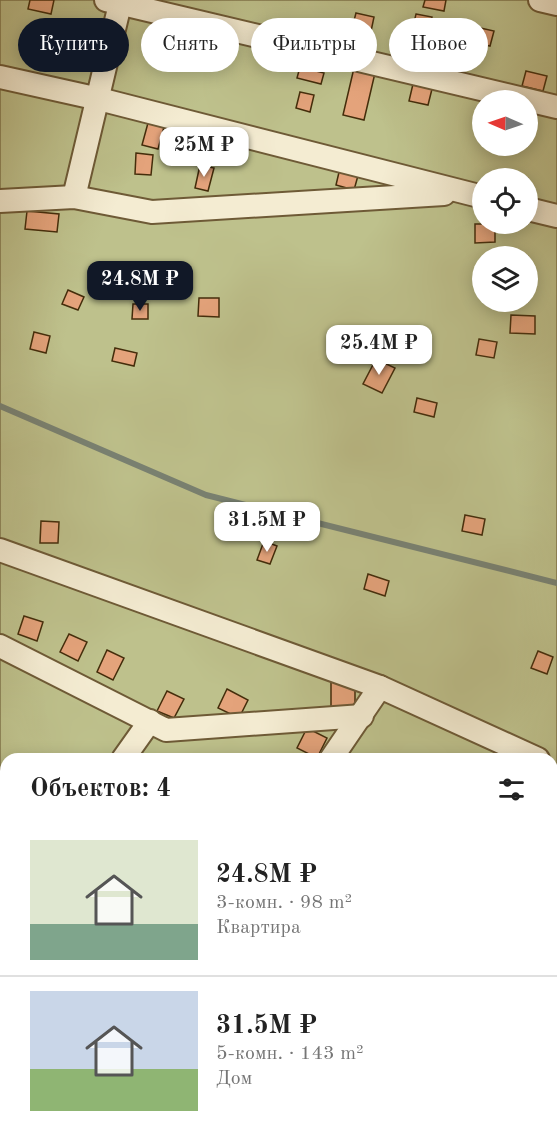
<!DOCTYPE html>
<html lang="ru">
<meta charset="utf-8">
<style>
body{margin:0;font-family:"Old Standard TT",serif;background:#f2f2f2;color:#222;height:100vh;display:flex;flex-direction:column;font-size:22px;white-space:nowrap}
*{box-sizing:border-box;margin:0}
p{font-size:20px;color:#767676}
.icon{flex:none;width:33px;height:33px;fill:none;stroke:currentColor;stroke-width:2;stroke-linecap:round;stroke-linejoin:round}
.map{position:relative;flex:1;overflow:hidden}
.details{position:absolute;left:0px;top:753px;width:558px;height:384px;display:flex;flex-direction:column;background:#fff;border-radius:18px 18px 0 0;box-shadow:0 3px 15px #0003}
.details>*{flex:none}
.hud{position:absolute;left:18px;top:18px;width:522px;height:54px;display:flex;gap:12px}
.needle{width:39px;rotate:272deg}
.tools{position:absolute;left:472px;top:90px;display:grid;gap:12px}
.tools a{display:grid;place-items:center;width:66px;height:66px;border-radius:50%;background:#fff;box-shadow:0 3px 15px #0003;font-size:30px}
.price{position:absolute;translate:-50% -51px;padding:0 14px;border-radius:12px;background:#fff;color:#222;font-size:20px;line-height:39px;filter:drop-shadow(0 2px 3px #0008)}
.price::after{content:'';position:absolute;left:50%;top:36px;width:18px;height:14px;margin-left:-9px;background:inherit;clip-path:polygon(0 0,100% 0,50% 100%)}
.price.active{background:#111827;color:#fff}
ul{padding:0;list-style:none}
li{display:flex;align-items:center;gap:18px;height:150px;padding:0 30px}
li+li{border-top:2px solid #e0e0e0}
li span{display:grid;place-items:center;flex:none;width:168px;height:120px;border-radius:0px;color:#555}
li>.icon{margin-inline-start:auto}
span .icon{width:72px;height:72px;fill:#fffc;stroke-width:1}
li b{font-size:26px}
h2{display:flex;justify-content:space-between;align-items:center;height:72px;padding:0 30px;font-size:26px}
.chip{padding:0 21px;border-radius:27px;background:#fff;box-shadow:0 3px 15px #0003;font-size:21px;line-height:54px}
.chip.active{background:#111827;color:#fff}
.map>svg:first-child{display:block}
</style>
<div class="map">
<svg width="557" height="1137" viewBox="0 0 557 1137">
<rect width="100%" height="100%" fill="#eee1b9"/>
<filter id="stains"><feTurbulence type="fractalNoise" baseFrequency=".00333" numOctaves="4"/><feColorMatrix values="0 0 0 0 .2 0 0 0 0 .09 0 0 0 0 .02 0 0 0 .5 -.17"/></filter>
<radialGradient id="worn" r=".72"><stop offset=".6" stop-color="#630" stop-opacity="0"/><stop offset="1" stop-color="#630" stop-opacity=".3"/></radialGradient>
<path fill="#bec18c" stroke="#81774c" stroke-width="1.5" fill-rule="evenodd" d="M 0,0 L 557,0 L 557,1137 L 0,1137 ZM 483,100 L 528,100 L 528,146 L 483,146 ZM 483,178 L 528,178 L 528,224 L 483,224 ZM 483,256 L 528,256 L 528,302 L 483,302 ZM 6,759 L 552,759 L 552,1131 L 6,1131 Z"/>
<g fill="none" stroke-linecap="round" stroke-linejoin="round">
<path stroke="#798273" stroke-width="6" d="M 0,406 L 206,495 L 557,583"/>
</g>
<g fill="#e4a37b" stroke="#442d0b" stroke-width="1.5">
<path d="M 30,0 L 54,0 L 51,14 L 28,9 Z"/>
<path d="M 425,0 L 446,0 L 444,11 L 423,7 Z"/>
<path d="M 356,13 L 374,17 L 370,36 L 351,32 Z"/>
<path d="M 416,14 L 432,17 L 427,39 L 411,35 Z"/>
<path d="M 476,27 L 494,31 L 490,46 L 472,42 Z"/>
<path d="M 183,29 L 199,33 L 196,48 L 180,44 Z"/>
<path d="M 300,67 L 324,73 L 321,84 L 297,78 Z"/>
<path d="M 354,68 L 375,73 L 364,120 L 343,115 Z"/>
<path d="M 526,71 L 547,76 L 543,91 L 522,86 Z"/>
<path d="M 413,84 L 432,89 L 428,105 L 409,101 Z"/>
<path d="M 300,92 L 314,95 L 310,112 L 296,108 Z"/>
<path d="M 148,123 L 164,127 L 158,149 L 142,145 Z"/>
<path d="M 136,153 L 153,155 L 151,175 L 135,174 Z"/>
<path d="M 200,165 L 214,168 L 208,191 L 195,188 Z"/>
<path d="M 340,168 L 359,172 L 354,190 L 336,185 Z"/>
<path d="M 27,211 L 59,214 L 57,232 L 25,229 Z"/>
<path d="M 475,224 L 495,224 L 495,242 L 475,243 Z"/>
<path d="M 68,290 L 84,297 L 78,310 L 62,304 Z"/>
<path d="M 199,298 L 219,298 L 219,317 L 198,316 Z"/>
<path d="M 133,304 L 148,304 L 148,319 L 132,319 Z"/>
<path d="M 511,315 L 535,316 L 535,334 L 510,333 Z"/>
<path d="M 34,332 L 50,336 L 46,353 L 30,349 Z"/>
<path d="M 479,339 L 497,342 L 494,358 L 476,355 Z"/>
<path d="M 115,348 L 137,353 L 134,366 L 112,361 Z"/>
<path d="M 376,359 L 395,368 L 382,393 L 363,384 Z"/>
<path d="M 417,398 L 437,403 L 434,417 L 414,412 Z"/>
<path d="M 465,515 L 485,519 L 482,535 L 462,531 Z"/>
<path d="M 41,521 L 59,522 L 58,543 L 40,543 Z"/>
<path d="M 264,541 L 277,546 L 270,564 L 257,560 Z"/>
<path d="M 368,574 L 389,581 L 385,596 L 364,589 Z"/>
<path d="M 24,616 L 43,622 L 37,641 L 18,634 Z"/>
<path d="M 69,634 L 87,642 L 78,661 L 60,652 Z"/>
<path d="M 107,650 L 124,658 L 113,680 L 97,672 Z"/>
<path d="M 538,651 L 553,657 L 547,674 L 531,668 Z"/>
<path d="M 331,682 L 355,682 L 355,710 L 331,711 Z"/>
<path d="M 227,689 L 248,700 L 239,718 L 218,708 Z"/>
<path d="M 167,691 L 184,699 L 174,718 L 157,711 Z"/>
<path d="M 307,728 L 327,738 L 317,758 L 297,748 Z"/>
</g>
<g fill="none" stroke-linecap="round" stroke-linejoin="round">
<defs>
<g id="minor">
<path d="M 106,0 L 557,107"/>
<path d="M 540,0 L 557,4"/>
<path d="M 0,77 L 99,99 L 483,197"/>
<path d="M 74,197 L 121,0"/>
<path d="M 0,201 L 74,197 L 152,212 L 444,194"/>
<path d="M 528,209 L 557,216"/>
<path d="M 0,550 L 380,687 L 538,759"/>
<path d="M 0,646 L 166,730 L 362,716"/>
<path d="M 123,759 L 150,721"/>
<path d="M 331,759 L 380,687"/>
<path d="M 0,890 L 6,893"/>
<path d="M 0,932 L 6,924"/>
<path d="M 552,1020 L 557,1013"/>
<path d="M 541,1131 L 552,1137"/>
<path d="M 54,1137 L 59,1131"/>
<path d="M 261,1137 L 266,1131"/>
<path d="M 466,1137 L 470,1131"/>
</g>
</defs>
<use href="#minor" stroke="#6e5a36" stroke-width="26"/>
<use href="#minor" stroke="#f4ecd2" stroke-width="22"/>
</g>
<rect width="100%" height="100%" filter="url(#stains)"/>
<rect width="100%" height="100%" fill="url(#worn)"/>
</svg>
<div class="tools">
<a><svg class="needle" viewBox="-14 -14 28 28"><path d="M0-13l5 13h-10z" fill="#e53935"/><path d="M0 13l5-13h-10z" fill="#767676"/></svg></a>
<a><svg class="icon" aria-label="locate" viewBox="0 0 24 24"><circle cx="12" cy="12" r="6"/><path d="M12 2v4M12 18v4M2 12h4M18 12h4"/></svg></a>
<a><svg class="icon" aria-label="layers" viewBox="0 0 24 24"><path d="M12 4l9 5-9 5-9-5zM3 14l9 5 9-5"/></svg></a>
</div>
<b class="price" style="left:204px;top:178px">25M ₽</b>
<b class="price active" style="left:140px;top:312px">24.8M ₽</b>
<b class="price" style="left:379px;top:376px">25.4M ₽</b>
<b class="price" style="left:267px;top:553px">31.5M ₽</b>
<div class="hud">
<a class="chip active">Купить</a>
<a class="chip">Снять</a>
<a class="chip">Фильтры</a>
<a class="chip">Новое</a>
</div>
<section class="details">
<h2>Объектов: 4<svg class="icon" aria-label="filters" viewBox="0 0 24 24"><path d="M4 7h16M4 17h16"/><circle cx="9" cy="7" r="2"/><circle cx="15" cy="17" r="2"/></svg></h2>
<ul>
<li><span style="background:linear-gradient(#dfe7d0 70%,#7fa58c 0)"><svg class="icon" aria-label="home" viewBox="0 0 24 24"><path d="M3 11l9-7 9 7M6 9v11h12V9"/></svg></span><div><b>24.8M ₽</b><p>3-комн. · 98 m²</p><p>Квартира</p></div></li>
<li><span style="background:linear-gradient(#c9d6e8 65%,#8fb573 0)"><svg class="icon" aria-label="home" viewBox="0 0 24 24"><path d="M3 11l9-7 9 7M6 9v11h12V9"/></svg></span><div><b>31.5M ₽</b><p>5-комн. · 143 m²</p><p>Дом</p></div></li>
</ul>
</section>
</div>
